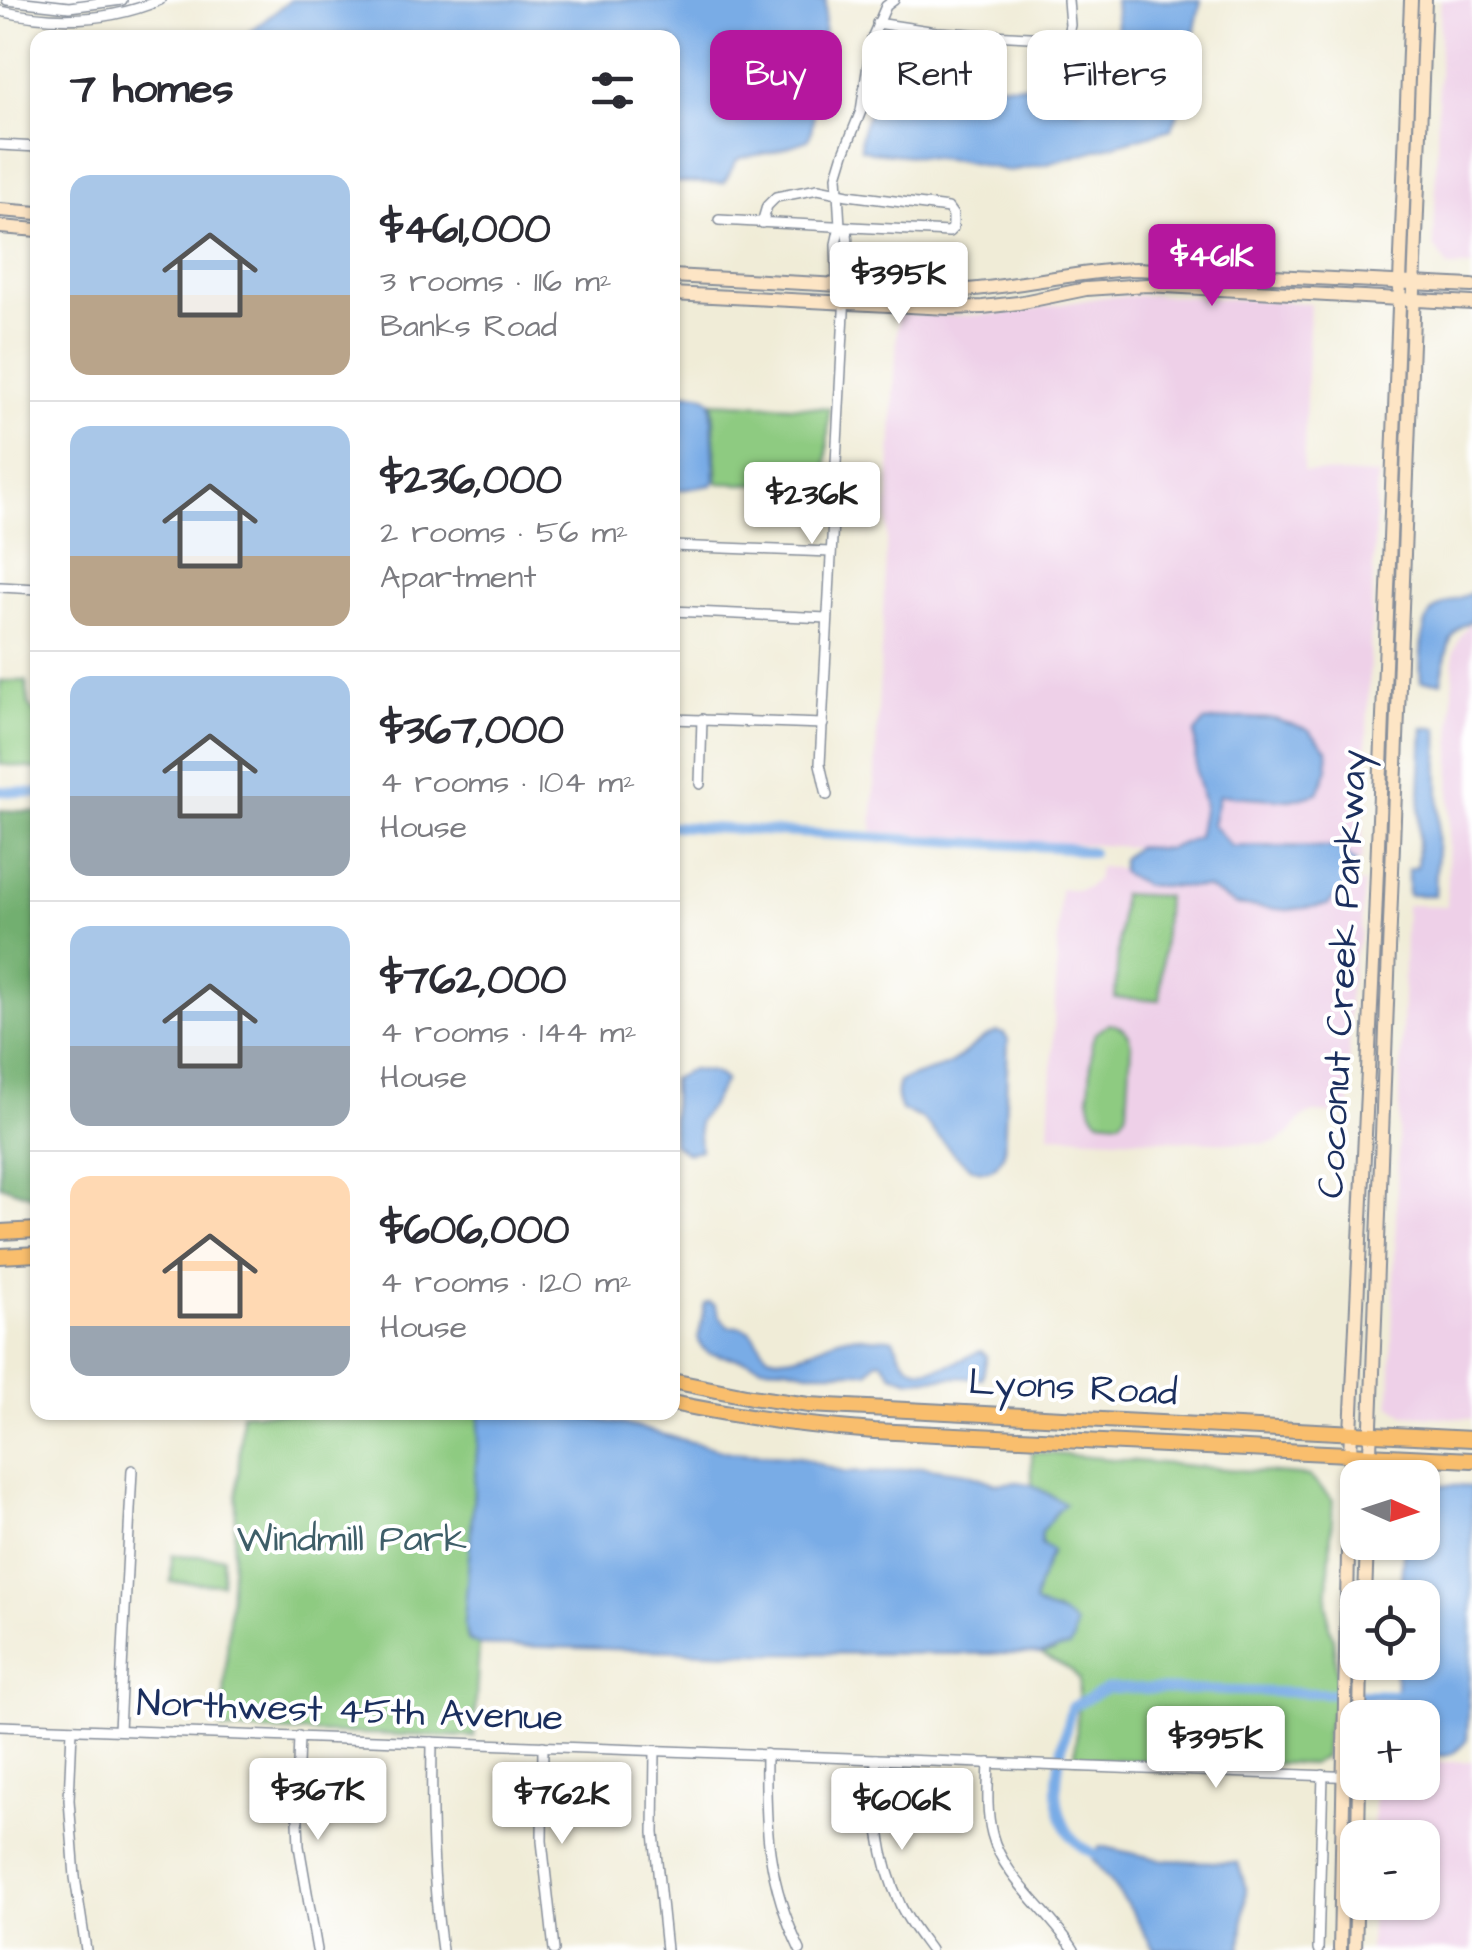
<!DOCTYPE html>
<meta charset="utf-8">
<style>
body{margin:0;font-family:"Architects Daughter",sans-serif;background:#f7f7f7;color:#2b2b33;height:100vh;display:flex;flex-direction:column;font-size:38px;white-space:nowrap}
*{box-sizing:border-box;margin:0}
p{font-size:32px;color:#7c7c81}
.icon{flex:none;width:55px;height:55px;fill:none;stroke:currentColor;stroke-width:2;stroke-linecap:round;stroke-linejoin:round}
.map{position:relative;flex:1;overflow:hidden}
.details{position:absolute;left:30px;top:30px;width:650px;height:1390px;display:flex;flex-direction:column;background:#fff;border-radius:20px;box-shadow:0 2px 8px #0004}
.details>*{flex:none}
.banner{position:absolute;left:710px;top:30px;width:610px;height:90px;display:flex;gap:20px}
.needle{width:65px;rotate:93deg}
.fabs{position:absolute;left:1340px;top:1460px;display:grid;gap:20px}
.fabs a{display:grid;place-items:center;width:100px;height:100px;border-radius:20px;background:#fff;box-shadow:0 2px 8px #0004;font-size:50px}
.price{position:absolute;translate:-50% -85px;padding:0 22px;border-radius:10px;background:#fff;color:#222;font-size:32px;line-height:65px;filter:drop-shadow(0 2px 5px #0008)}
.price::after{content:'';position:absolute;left:50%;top:60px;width:30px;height:22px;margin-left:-15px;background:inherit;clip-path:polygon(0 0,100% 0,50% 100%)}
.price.on{background:#b5179e;color:#fff}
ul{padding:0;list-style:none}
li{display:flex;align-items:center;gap:30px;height:250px;padding:0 40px}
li+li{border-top:2px solid #e1e1e2}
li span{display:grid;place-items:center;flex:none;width:280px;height:200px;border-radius:20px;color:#555}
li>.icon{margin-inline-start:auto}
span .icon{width:120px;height:120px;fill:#fffc;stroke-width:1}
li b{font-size:42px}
h2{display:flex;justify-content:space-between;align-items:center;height:120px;padding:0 40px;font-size:42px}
.tag{padding:0 35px;border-radius:20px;background:#fff;box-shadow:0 2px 8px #0004;font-size:35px;line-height:90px}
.tag.on{background:#b5179e;color:#fff}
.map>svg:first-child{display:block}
</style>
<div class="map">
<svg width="1472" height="1950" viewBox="0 0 1472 1950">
<rect width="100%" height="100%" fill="#fff"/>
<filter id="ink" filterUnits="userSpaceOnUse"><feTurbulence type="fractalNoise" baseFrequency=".01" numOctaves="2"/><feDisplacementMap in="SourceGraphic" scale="20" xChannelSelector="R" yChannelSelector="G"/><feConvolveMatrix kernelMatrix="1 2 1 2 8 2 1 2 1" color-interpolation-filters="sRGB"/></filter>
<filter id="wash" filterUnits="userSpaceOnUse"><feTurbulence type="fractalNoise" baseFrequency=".0048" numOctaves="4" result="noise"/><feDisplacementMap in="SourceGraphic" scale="40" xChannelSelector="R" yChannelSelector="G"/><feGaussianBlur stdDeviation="2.25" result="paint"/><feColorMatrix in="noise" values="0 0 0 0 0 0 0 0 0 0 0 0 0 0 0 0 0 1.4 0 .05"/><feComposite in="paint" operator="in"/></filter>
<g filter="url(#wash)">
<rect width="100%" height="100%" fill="#f0ecd7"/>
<g fill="#eed0e8">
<path d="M 1441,0 L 1472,0 L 1472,267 L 1448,267 L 1434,246 Z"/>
<path d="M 1156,295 L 1310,303 L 1303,471 L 1377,475 L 1362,861 L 872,831 L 898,314 L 955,316 L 1002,314 L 1104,297 Z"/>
<path d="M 1468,625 L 1472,625 L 1472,1419 L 1404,1415 L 1390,1404 L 1406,905 L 1447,906 L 1454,652 L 1460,637 Z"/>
<path d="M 1099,867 L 1364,884 L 1361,934 L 1354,957 L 1349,998 L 1350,1115 L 1314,1113 L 1303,1117 L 1292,1131 L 1277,1142 L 1261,1144 L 1049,1135 L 1060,888 L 1077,890 L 1088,887 L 1096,879 Z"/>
<path d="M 1472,1761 L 1472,1950 L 1369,1950 L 1371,1903 L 1422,1902 L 1422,1838 L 1373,1837 L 1375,1783 L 1422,1782 L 1423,1763 Z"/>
</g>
<g fill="#8ecb81" stroke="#547d70" stroke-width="2.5">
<path d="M 713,402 L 829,408 L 826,488 L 718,483 Z"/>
<path d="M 0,681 L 26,681 L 29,706 L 37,716 L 37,769 L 0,764 Z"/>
<path d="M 1122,894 L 1166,896 L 1160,1000 L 1115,998 Z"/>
<path d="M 1109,1024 C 1122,1025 1129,1032 1131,1045 L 1127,1110 L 1126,1114 L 1120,1121 L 1098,1119 L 1092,1111 L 1089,1097 L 1092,1042 L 1095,1033 Z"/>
<path d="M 242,1413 L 480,1413 L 464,1623 L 468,1640 L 479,1645 L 474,1737 L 222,1730 Z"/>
<path d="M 1032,1452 L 1309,1476 L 1333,1500 L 1327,1604 L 1329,1625 L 1333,1638 L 1337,1679 L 1335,1709 L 1327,1730 L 1324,1757 L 1311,1764 L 1075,1759 L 1079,1680 L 1072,1671 L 1040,1654 L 1055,1652 L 1057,1612 L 1043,1610 L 1034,1603 C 1036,1589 1045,1565 1052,1552 L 1041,1544 L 1042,1530 C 1052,1520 1053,1511 1054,1497 L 1032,1485 Z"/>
<path d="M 172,1555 L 223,1557 L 222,1584 L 171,1582 Z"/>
</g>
<path fill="#72af6f" stroke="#466f66" stroke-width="2.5" d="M 0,810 L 37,812 L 37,1198 L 0,1185 Z"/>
<g fill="#79ace6" stroke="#4a6ea2" stroke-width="2.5">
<path d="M 291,0 L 826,0 L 823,51 L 811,133 L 808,140 L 772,152 L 740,158 L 736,161 L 724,183 L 673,182 L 672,38 L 243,37 Z"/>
<path d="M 1115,0 L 1201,0 L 1177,116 L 1171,129 L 1047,164 L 1009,171 L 956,160 L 872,152 L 861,149 C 856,129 878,95 891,79 L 1035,86 L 1052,94 L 1064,106 L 1079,109 L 1101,102 L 1115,84 L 1120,69 Z"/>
<path d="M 673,394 C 686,394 702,390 711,401 L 715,480 L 712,485 L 673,491 Z"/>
<path d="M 1472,593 L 1472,621 C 1446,628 1446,659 1441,682 L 1421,681 C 1420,664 1420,621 1434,610 C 1444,602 1461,597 1472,593 Z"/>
<path d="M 1239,718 L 1274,719 L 1308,729 L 1327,749 L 1328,769 L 1318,793 L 1290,800 L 1219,795 L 1212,824 L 1231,846 L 1337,847 L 1357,864 L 1354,883 L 1347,885 L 1327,905 L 1288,910 L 1236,905 L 1207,888 L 1144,885 L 1122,872 L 1122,859 L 1136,847 L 1168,849 L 1198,837 L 1204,805 L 1196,773 L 1195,733 L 1204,722 Z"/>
<path d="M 1423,728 L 1438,728 L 1439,800 L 1435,895 L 1408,895 L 1408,869 L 1417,867 Z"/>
<path d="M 997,1032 L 1004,1034 L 1008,1040 L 1004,1153 C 983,1201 943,1139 924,1121 C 917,1115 911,1113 902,1111 C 896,1102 895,1093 899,1082 C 915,1074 931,1072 947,1065 C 965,1057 978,1038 997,1032 Z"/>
<path d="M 691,1070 C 704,1071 715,1070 725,1080 L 711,1105 L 698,1122 L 700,1150 L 687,1153 L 673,1144 L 672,1079 Z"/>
<path d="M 710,1302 L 715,1305 L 719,1315 L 729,1327 C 755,1324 755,1341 768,1355 C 796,1364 819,1343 846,1337 C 855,1335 861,1337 870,1338 C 879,1339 884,1336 893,1339 C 898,1348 902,1361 911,1366 C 929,1378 964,1358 981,1351 L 987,1356 L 982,1379 L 958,1377 L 911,1380 L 892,1374 L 882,1361 L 876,1362 L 868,1372 L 808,1372 L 787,1367 L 762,1366 L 749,1361 L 708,1353 L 701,1346 L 698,1338 C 702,1326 702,1316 705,1304 Z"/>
<path d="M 480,1413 L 573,1413 L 587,1418 L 627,1425 L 729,1452 L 799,1457 L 842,1472 L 884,1473 L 921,1467 L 966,1473 L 997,1484 L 1018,1482 L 1032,1485 L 1065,1504 C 1054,1512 1051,1521 1042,1530 L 1041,1544 L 1052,1551 C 1045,1565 1036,1589 1034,1603 C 1047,1614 1063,1611 1075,1625 L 1073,1640 L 1069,1647 L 1040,1654 L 746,1653 L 479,1645 L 469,1640 L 464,1623 Z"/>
<path d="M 1423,1484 L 1472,1487 L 1472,1636 L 1467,1740 C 1452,1758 1444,1759 1423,1751 L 1422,1718 L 1396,1717 L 1396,1663 L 1422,1662 L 1422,1598 L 1400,1597 L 1404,1543 L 1422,1542 Z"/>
<path d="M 1100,1846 L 1162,1860 L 1238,1863 L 1246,1889 L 1241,1950 L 1154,1950 L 1132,1911 L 1092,1858 Z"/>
</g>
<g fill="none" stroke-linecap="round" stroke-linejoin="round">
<g stroke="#79ace6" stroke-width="10">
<path d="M 0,791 L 38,793"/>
<path d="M 672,826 L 1068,848 L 1092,853"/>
<path d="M 1103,1858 C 1094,1853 1082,1849 1076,1842 C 1042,1804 1062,1751 1071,1707 L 1108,1688 L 1406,1695"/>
</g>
</g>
</g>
<g filter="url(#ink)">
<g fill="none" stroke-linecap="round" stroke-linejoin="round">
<defs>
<g id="street">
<path d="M 7,0 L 69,7 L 122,0"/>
<path d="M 0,11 C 54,23 109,22 160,0"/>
<path d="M 877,23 L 936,32 L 1067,39 L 1070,25 L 1068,0"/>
<path d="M 0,145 L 38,147"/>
<path d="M 719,220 L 949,232 L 953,228 L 953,215 L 948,208 L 848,195 L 818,189 L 776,197 L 767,206 L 762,223"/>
<path d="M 840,226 L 847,232 L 850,270 L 842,284"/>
<path d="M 672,546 L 831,552"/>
<path d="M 0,587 L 38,589"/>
<path d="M 672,611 L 827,618"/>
<path d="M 672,719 L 823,724"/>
<path d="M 700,784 L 702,719"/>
<path d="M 827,795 L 820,764 L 845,294 L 837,277 L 836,244 L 840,226 L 837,176 L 844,153 L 861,111 L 872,38 L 886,6 L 894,0"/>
<path d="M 0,1726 L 1358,1777"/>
<path d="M 72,1729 L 69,1800 L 75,1877 L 86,1950"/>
<path d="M 119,1730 L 132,1470"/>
<path d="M 299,1736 L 297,1795 L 299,1846 L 317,1950"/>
<path d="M 432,1742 C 431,1812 432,1880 442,1950"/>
<path d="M 543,1746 L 542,1841 L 554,1950"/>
<path d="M 655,1751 L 654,1833 L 666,1950"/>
<path d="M 766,1754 C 765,1828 767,1881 800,1950"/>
<path d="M 876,1759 C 875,1809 878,1857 900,1904 C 907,1920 920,1936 930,1950"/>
<path d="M 989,1763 C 988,1787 986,1810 992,1834 C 1003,1878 1050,1912 1074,1950"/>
<path d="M 1318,1950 L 1323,1775"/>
</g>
<g id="secondary">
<path d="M 0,210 L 38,213"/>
<path d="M 0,227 L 38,230"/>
<path d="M 672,276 L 952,291 C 1014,288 1074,271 1136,269 L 1472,286"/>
<path d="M 672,294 L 948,308 L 983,307 L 1018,303 L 1086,289 L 1147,285 L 1472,303"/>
<path d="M 1369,1478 L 1425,0"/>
<path d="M 1365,1598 L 1367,1542"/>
<path d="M 1360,1718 L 1361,1662"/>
<path d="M 1358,1838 L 1359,1782"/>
<path d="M 1340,1950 L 1350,1454 L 1375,921 L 1411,0"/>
<path d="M 1355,1950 L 1358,1852"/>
</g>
<g id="primary">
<path d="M 0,1232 L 38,1230"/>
<path d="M 0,1256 L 38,1254"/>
<path d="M 672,1381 L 751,1397 L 809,1405 L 1472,1439"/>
<path d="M 672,1403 C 740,1417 806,1426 874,1431 L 1472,1460"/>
</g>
</defs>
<use href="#street" stroke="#868e9a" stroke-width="12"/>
<use href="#secondary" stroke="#868e9a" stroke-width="16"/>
<use href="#primary" stroke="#868e9a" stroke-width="18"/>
<use href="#street" stroke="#fff" stroke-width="9"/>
<use href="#secondary" stroke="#fde5c5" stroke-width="12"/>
<use href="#primary" stroke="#f9be6d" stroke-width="14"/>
</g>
</g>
<g text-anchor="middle" stroke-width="8" stroke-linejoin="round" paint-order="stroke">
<g font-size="38" fill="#1b2f5e" stroke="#fff">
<text transform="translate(1341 974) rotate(-87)" y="13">Coconut Creek Parkway</text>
<text transform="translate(1073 1386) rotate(3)" y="13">Lyons Road</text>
<text transform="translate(350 1709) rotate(2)" y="13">Northwest 45th Avenue</text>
</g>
<g font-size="38" fill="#3e5e68" stroke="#fff">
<text x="352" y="1551">Windmill Park</text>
</g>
</g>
</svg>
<div class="fabs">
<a><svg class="needle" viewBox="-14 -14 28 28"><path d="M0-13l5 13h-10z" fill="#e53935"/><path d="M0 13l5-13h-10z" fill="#7c7c81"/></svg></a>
<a><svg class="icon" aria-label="locate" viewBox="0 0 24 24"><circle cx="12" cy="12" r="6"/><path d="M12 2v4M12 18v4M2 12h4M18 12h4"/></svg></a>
<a>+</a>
<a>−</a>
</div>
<b class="price on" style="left:1212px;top:309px">$461K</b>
<b class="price" style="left:899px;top:327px">$395K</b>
<b class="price" style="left:812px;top:547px">$236K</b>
<b class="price" style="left:1216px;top:1791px">$395K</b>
<b class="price" style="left:318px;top:1843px">$367K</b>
<b class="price" style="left:562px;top:1847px">$762K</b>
<b class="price" style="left:902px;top:1853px">$606K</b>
<div class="banner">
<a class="tag on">Buy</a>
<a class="tag">Rent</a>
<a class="tag">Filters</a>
</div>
<section class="details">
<h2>7 homes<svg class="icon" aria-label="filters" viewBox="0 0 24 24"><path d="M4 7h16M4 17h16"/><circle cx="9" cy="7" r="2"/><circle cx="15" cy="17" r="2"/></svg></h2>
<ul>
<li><span style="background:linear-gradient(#a9c7e8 60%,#b9a48a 0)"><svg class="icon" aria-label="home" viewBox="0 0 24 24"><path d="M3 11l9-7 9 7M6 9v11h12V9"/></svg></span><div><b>$461,000</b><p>3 rooms · 116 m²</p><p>Banks Road</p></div></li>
<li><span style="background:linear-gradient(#a9c7e8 65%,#b9a48a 0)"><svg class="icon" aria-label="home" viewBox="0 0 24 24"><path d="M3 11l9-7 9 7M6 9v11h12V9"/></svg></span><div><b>$236,000</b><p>2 rooms · 56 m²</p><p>Apartment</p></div></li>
<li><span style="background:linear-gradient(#a9c7e8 60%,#9aa5b1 0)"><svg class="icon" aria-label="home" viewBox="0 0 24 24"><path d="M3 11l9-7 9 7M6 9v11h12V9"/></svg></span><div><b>$367,000</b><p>4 rooms · 104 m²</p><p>House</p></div></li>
<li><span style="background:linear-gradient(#a9c7e8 60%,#9aa5b1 0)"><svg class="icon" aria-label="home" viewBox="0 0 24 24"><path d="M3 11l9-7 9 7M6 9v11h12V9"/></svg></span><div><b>$762,000</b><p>4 rooms · 144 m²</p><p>House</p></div></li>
<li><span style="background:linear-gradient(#ffd9b3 75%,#9aa5b1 0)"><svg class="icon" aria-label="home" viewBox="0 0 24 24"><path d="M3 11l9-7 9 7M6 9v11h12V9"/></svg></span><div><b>$606,000</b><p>4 rooms · 120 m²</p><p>House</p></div></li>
</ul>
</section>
</div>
